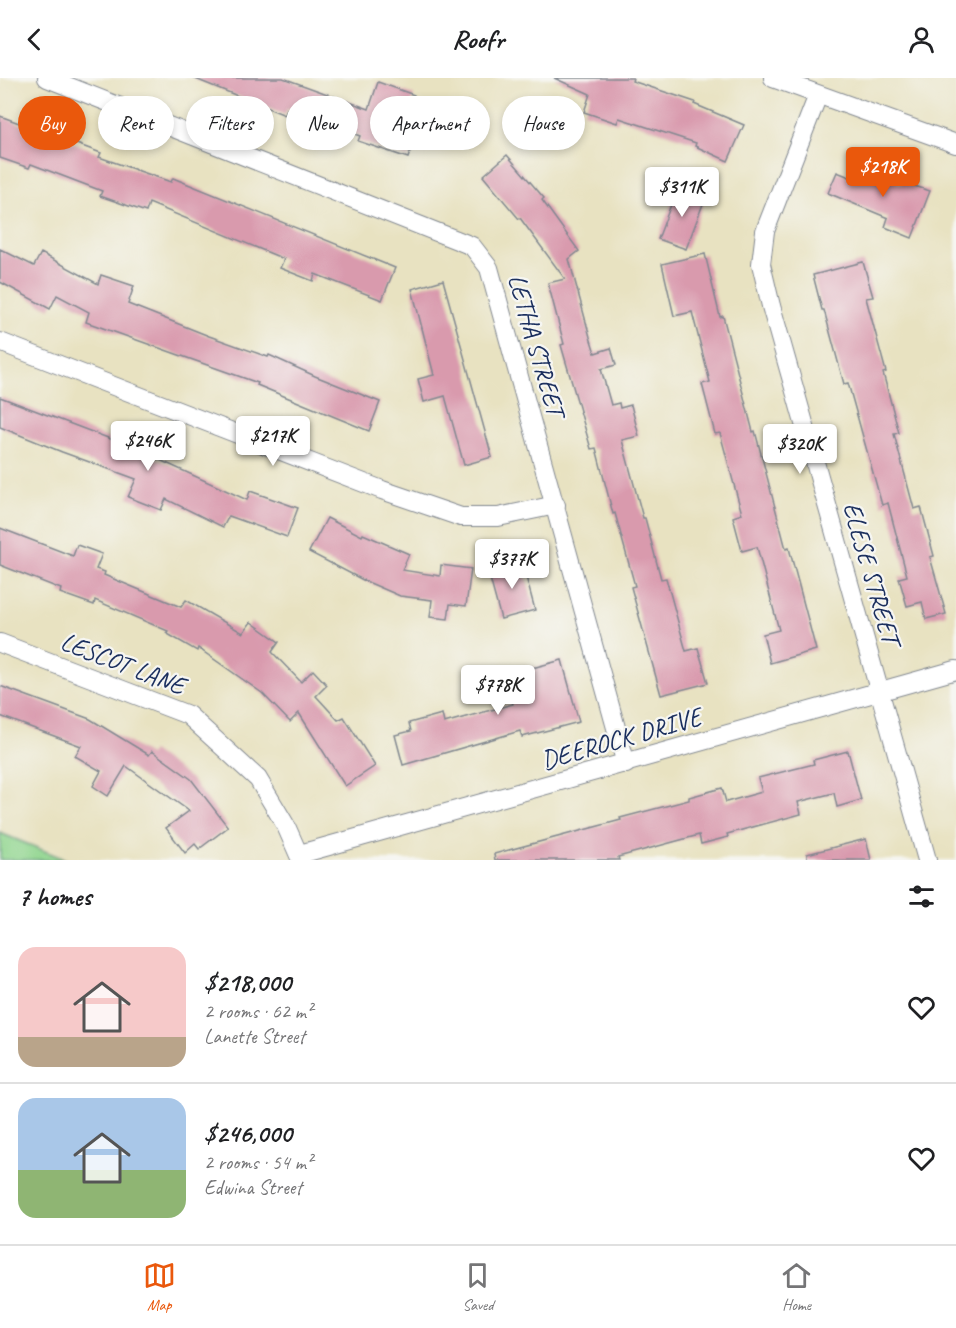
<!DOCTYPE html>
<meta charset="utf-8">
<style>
body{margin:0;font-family:Caveat,sans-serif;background:#f6f6f6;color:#202124;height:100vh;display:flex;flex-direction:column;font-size:22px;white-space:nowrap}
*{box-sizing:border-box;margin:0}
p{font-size:20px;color:#757577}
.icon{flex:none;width:33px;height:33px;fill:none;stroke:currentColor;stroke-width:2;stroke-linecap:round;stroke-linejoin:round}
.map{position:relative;height:782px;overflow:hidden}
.side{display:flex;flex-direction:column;background:#fff;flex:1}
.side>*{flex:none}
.hud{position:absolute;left:18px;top:18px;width:600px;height:54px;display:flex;gap:12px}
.price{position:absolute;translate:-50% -51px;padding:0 14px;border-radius:6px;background:#fff;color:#222;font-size:20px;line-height:39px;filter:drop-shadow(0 2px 3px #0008)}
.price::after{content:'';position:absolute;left:50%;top:36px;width:18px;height:14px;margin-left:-9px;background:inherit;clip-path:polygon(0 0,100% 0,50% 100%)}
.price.current{background:#ea580c;color:#fff}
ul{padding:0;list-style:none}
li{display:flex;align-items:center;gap:18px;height:150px;padding:0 18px}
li+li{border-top:2px solid #e0e0e0}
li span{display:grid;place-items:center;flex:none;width:168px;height:120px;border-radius:18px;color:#555}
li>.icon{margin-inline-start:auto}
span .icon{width:72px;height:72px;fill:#fffc;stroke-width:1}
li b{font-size:26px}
h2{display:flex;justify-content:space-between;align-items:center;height:72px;padding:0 18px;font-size:26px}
.pill{padding:0 21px;border-radius:27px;background:#fff;box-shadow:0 3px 9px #0003;font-size:21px;line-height:54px}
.pill.current{background:#ea580c;color:#fff}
header{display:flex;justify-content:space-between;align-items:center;height:78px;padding:0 18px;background:#fff;font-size:27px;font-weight:700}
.tab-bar{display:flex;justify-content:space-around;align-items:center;height:84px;border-top:2px solid #e0e0e0;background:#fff;font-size:16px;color:#757577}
.tab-bar a{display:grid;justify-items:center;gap:3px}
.tab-bar .current{color:#ea580c}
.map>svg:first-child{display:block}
</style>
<header><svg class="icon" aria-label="back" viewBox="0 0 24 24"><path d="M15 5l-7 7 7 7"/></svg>Roofr<svg class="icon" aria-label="person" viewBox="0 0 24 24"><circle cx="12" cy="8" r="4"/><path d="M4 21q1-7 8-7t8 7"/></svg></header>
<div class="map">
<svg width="956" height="782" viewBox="0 0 956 782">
<rect width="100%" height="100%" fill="#f6f6f2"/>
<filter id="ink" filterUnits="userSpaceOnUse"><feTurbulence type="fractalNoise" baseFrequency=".0167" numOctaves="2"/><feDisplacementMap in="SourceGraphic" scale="12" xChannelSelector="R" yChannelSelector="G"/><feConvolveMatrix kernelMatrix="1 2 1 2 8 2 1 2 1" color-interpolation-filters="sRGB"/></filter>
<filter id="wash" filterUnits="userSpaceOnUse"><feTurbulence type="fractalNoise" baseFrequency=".008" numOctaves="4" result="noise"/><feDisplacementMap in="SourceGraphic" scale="24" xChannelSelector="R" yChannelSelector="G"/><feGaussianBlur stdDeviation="1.35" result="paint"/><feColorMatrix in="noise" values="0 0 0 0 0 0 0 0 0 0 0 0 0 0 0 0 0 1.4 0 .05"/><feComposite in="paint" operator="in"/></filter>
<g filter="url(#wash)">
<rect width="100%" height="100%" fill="#e8e2c1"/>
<path fill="#90d58e" stroke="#568276" stroke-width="1.5" d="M 0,755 L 67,782 L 0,782 Z"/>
<g id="blocks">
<g fill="#d99aad">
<path d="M 193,0 L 283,0 L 369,31 L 378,4 L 414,17 L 410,29 L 424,34 L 408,80 L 358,63 L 360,58 L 287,31 L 285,37 Z"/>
<path d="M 554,0 L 633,0 L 632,3 L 695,24 L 694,26 L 744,47 L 728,83 L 695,68 L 696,65 L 619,40 L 617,45 L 584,34 L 590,16 Z"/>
<path d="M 0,38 L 101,75 L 99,79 L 171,104 L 173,100 L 395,190 L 382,222 L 315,196 L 313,203 L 280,190 L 284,181 L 149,125 L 146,134 L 100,118 L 102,113 L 31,86 L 29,90 L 0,80 Z"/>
<path d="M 507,77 L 544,120 L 542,122 L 579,173 L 569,181 L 590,259 L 595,275 L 611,270 L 616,287 L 601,291 L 611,327 L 619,325 L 620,330 L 631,327 L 639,358 L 622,362 L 643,440 L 645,440 L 661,501 L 666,500 L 686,573 L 698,570 L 708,605 L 661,617 L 631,509 L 635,508 L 615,435 L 613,436 L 596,370 L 591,371 L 561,267 L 564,266 L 548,205 L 565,201 L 520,140 L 519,141 L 483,98 Z"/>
<path d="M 857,87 L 901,106 L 902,104 L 930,113 L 912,160 L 885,149 L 888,140 L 828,115 L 837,94 L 852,100 Z"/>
<path d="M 678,108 L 706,118 L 686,171 L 658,161 Z"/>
<path d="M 0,171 L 34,188 L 41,175 L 98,206 L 101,197 L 134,208 L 128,226 L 209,258 L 268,279 L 269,277 L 315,298 L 380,324 L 369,353 L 257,307 L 258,305 L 86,244 L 89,234 L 57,217 L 50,231 L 0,204 Z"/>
<path d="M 705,176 L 720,239 L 723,238 L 753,354 L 755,353 L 786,471 L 789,470 L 816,572 L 770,585 L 763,556 L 779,552 L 757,469 L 742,473 L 733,439 L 742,436 L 720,355 L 715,356 L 702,306 L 710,304 L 692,234 L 674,238 L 662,186 Z"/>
<path d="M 863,184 L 873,219 L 866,220 L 886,294 L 883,295 L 899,355 L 894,356 L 914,431 L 921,429 L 934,478 L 930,479 L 946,536 L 926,541 L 922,524 L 907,528 L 899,500 L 907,498 L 888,425 L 882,427 L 848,305 L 844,306 L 824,232 L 822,232 L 813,197 Z"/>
<path d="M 443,202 L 492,379 L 464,387 L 445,318 L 424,324 L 418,301 L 434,297 L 412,211 Z"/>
<path d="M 0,319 L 129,368 L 247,422 L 250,413 L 298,430 L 287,459 L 229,438 L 223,449 L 166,421 L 161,432 L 128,419 L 136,401 L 62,374 L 0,349 Z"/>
<path d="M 327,440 L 362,458 L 363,456 L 409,476 L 402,492 L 440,498 L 441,487 L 471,491 L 466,528 L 450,526 L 448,541 L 430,539 L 432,522 L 400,518 L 363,502 L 309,474 Z"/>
<path d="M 0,450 L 73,478 L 77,467 L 102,476 L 96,491 L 105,494 L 104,497 L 181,529 L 186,522 L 243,555 L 251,544 L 279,564 L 272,574 L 301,604 L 313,592 L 327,607 L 316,618 L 338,642 L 344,639 L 375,688 L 345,708 L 299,635 L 290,644 L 262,615 L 198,570 L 197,573 L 166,555 L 168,553 L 95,522 L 94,527 L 60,515 L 61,511 L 0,487 Z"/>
<path d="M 522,484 L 535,532 L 501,541 L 488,493 Z"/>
<path d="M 562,582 L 579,644 L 522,659 L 520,653 L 403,687 L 395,657 L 411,653 L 409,645 L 442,636 L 444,645 L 513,626 L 506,597 Z"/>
<path d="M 0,608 L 90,641 L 149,677 L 152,673 L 191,701 L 228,749 L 199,771 L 195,766 L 185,775 L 166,750 L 189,733 L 126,688 L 108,718 L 93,708 L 101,693 L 75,678 L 81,668 L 0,638 Z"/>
<path d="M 848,673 L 861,722 L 837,729 L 834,715 L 798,724 L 801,736 L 727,756 L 728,759 L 701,766 L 699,757 L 618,779 L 619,782 L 495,782 L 494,776 L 621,742 L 620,740 L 689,722 L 689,719 L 722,710 L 726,724 L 762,714 L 758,700 L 814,686 L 813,682 Z"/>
<path d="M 866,761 L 871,782 L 807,782 L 807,776 Z"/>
</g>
</g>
</g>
<g filter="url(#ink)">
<use href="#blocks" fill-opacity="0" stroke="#828890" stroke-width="1.5"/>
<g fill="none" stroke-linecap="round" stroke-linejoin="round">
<defs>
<g id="minor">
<path d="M 47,0 L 472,168 L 489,190 L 626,686"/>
<path d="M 773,0 L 956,66"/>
<path d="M 818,17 L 765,153 L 761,186 L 771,228 L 927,782"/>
<path d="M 0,264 L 382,412 L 461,439 L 498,439 L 556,427"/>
<path d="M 0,565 L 188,637 L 258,701 L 286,748 L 301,782"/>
<path d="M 300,776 L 956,592"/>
</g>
</defs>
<use href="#minor" stroke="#828890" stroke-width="20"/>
<use href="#minor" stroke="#fff" stroke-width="18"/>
</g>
</g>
<g text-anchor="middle" stroke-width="4.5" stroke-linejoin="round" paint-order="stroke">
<g font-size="26" fill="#1b2f5e" stroke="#f6f6f2">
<text transform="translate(537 267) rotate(74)" y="9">LETHA STREET</text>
<text transform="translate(872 495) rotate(74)" y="9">ELESE STREET</text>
<text transform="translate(123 585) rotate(21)" y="9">LESCOT LANE</text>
<text transform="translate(621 660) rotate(-16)" y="9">DEEROCK DRIVE</text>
</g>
</g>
</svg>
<b class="price current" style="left:883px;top:120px">$218K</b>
<b class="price" style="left:682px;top:140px">$311K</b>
<b class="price" style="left:273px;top:389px">$217K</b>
<b class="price" style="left:148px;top:394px">$246K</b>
<b class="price" style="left:800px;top:397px">$320K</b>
<b class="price" style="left:512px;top:512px">$377K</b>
<b class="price" style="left:498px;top:638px">$778K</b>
<div class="hud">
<a class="pill current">Buy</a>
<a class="pill">Rent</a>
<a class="pill">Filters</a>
<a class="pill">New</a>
<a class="pill">Apartment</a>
<a class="pill">House</a>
</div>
</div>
<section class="side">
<h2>7 homes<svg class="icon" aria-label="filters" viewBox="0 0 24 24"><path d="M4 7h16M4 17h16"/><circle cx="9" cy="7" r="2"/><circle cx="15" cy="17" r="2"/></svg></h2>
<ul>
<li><span style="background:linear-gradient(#f6c9c9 75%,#b9a48a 0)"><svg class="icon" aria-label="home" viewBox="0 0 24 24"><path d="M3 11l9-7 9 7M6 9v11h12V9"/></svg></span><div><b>$218,000</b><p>2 rooms · 62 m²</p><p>Lanette Street</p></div><svg class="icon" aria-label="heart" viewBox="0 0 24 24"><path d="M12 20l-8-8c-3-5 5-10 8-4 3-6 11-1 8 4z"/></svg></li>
<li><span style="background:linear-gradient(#a9c7e8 60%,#8fb573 0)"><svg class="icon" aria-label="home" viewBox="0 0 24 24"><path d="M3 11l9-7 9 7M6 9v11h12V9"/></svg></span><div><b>$246,000</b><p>2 rooms · 54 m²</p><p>Edwina Street</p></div><svg class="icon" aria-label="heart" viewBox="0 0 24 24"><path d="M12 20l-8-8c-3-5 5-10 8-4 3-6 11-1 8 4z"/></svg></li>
</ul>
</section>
<nav class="tab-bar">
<a class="current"><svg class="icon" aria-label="map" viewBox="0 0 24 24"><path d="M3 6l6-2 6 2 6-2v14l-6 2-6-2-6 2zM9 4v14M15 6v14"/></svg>Map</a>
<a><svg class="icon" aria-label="saved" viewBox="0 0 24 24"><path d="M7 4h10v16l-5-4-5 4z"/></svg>Saved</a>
<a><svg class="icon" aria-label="home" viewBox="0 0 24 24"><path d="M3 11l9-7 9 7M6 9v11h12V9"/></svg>Home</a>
</nav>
